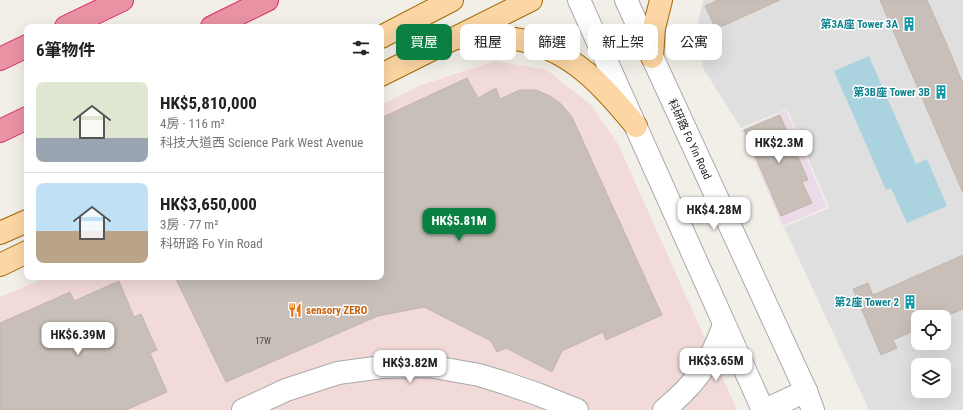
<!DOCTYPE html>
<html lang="zh-TW">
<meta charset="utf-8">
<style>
body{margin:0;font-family:"Roboto Condensed","Noto Sans TC",sans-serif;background:#f2f2f2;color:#222;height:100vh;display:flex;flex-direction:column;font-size:15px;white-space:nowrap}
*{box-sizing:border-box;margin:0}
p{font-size:13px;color:#767676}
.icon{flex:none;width:22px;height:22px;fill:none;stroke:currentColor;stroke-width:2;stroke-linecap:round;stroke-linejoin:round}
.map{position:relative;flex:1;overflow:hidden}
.details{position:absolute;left:24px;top:24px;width:360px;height:256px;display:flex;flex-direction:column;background:#fff;border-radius:8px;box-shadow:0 4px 16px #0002}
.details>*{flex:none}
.hud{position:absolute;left:396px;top:24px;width:380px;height:36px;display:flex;gap:8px}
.controls{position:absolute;left:911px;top:310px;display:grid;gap:8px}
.controls a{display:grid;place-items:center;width:40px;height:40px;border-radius:8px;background:#fff;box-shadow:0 4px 16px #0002;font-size:20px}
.price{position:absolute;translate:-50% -34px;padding:0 9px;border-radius:8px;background:#fff;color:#222;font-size:13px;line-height:26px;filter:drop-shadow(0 1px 2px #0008)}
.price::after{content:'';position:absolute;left:50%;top:24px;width:12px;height:9px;margin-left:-6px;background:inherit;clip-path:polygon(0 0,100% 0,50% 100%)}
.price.on{background:#0b8043;color:#fff}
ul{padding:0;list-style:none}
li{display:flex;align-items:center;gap:12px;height:100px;padding:0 12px}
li+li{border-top:1px solid #e0e0e0}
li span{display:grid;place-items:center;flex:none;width:112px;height:80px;border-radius:8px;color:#555}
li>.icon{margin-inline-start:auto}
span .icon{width:48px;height:48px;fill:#fffc;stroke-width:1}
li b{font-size:17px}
h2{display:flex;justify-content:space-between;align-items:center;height:48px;padding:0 12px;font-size:17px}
.tag{padding:0 14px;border-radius:8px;background:#fff;box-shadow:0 4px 16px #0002;font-size:14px;line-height:36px}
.tag.on{background:#0b8043;color:#fff}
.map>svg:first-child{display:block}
</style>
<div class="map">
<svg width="963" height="410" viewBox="0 0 963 410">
<rect width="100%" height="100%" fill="#f2efe9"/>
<path fill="#e0dfdf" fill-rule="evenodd" d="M 703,0 L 963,0 L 963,410 L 869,410 L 784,227 L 829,208 L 787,109 L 741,128 L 704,70 L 699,47 L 698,25 ZM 918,317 L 944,317 L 944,343 L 918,343 ZM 918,365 L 944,365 L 944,391 L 918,391 Z"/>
<path fill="#f2dad9" d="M 496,61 L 547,70 L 591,105 L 618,144 L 737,410 L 0,410 L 0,297 L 48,277 L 381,277 L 381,105 L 421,85 Z"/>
<path fill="#ebdbe8" d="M 786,110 L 827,207 L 783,226 L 741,130 Z"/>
<path fill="#aad3df" d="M 869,56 L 916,164 L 927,159 L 947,206 L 907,223 L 891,188 L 886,190 L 834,71 Z"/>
<g fill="#c7bfb8" stroke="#c4b6ab">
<path d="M 718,0 L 780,0 L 716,29 L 705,6 Z"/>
<path d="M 880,0 L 927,0 L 948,47 L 963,84 L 963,193 Z"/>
<path d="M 467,78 L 478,98 L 496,88 L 500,99 L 520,90 L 536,90 L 550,96 L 561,104 L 572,117 L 662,315 L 606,340 L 603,332 L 562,351 L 552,372 L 506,348 L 497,352 L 491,341 L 424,307 L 378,316 L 226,382 L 175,277 L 381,277 L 381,118 Z"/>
<path d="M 780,115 L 808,180 L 802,182 L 812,203 L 781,216 L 744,130 Z"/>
<path d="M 963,255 L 963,309 L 944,317 L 918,317 L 918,329 L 893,340 L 897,348 L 881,355 L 853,289 L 868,283 L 873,295 Z"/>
<path d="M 119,281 L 134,317 L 141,314 L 157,350 L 150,353 L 167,392 L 126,410 L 0,410 L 0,323 L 70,292 L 74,301 Z"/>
</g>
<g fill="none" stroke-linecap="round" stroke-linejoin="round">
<defs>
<g id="minor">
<path d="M 579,0 L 763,410"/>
<path d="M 626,0 L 806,391 L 813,410"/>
<path d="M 243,410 L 286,390 L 338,373 L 382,367 L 429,366 L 479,375 L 505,383 L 537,394 L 577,410"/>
<path d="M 664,410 C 697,382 709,365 724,325"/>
<path d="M 765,410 L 806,391"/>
</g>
<g id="major">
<path d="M 381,37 L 452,0"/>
<path d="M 457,38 C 478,37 500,36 521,40 C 573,51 604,87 636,126"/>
<path d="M 652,57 L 654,28 L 661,0"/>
<path d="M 381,75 L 531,0"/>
<path d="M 0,233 L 27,221"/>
<path d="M 0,265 L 27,252"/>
</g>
<g id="highway">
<path d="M 66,27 L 122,0"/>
<path d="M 212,27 L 267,0"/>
<path d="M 0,59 L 27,46"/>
<path d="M 0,131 L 27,118"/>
</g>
</defs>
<use href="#minor" stroke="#a9a9a9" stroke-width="24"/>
<use href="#major" stroke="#a06b00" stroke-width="24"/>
<use href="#highway" stroke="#dc2a67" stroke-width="24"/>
<use href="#minor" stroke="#fff" stroke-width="22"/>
<use href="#major" stroke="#fcd6a4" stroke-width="22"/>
<use href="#highway" stroke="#e892a2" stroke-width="22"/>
</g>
<defs>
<symbol id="building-bare" viewBox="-9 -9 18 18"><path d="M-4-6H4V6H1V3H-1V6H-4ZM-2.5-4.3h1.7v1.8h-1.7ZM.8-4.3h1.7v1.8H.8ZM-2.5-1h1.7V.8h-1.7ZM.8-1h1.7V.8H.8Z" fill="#0f9aa8" stroke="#fff" stroke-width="2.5" paint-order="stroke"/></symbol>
<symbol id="restaurant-bare" viewBox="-9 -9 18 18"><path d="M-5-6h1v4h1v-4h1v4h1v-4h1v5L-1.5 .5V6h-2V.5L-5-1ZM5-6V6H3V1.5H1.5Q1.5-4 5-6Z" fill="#e8710a" stroke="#fff" stroke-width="2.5" paint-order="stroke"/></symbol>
</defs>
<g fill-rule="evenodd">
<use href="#building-bare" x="899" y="14" width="20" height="20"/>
<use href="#building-bare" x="931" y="82" width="20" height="20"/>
<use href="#building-bare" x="900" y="292" width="20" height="20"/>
<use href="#restaurant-bare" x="285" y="300" width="20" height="20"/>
</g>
<g text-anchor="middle" stroke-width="3" stroke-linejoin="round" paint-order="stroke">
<g font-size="9" fill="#4b4948">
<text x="263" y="344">17W</text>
</g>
<g font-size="11" font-weight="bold" fill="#0d838f" stroke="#fff" text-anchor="end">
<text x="898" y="28">第3A座 Tower 3A</text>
<text x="930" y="96">第3B座 Tower 3B</text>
<text x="899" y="306">第2座 Tower 2</text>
</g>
<g font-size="11" fill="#222" stroke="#fff">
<text transform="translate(690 139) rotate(65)" y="4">科研路 Fo Yin Road</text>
</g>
<g font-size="11" font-weight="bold" fill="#c56008" stroke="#fff" text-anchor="start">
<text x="306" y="314">sensory ZERO</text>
</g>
</g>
</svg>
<div class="controls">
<a><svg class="icon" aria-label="locate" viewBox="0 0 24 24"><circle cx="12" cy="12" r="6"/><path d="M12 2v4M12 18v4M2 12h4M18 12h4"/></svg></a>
<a><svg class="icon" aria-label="layers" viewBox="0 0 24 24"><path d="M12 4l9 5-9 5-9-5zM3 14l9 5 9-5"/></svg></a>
</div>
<b class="price" style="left:779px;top:164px">HK$2.3M</b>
<b class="price" style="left:714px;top:231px">HK$4.28M</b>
<b class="price on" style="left:459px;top:242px">HK$5.81M</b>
<b class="price" style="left:78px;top:356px">HK$6.39M</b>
<b class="price" style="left:716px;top:382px">HK$3.65M</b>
<b class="price" style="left:410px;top:384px">HK$3.82M</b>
<div class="hud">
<a class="tag on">買屋</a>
<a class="tag">租屋</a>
<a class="tag">篩選</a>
<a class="tag">新上架</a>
<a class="tag">公寓</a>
</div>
<section class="details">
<h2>6筆物件<svg class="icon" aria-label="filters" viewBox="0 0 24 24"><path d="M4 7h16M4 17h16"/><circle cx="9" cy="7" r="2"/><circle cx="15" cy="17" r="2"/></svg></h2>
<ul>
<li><span style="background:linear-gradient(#dfe7d0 70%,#9aa5b1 0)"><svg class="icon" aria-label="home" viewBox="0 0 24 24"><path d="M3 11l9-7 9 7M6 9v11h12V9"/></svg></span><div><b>HK$5,810,000</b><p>4房 · 116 m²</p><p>科技大道西 Science Park West Avenue</p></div></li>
<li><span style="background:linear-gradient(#bfe0f5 60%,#b9a48a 0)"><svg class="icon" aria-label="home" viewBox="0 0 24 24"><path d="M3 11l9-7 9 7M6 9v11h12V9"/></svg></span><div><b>HK$3,650,000</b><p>3房 · 77 m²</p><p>科研路 Fo Yin Road</p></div></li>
</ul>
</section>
</div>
